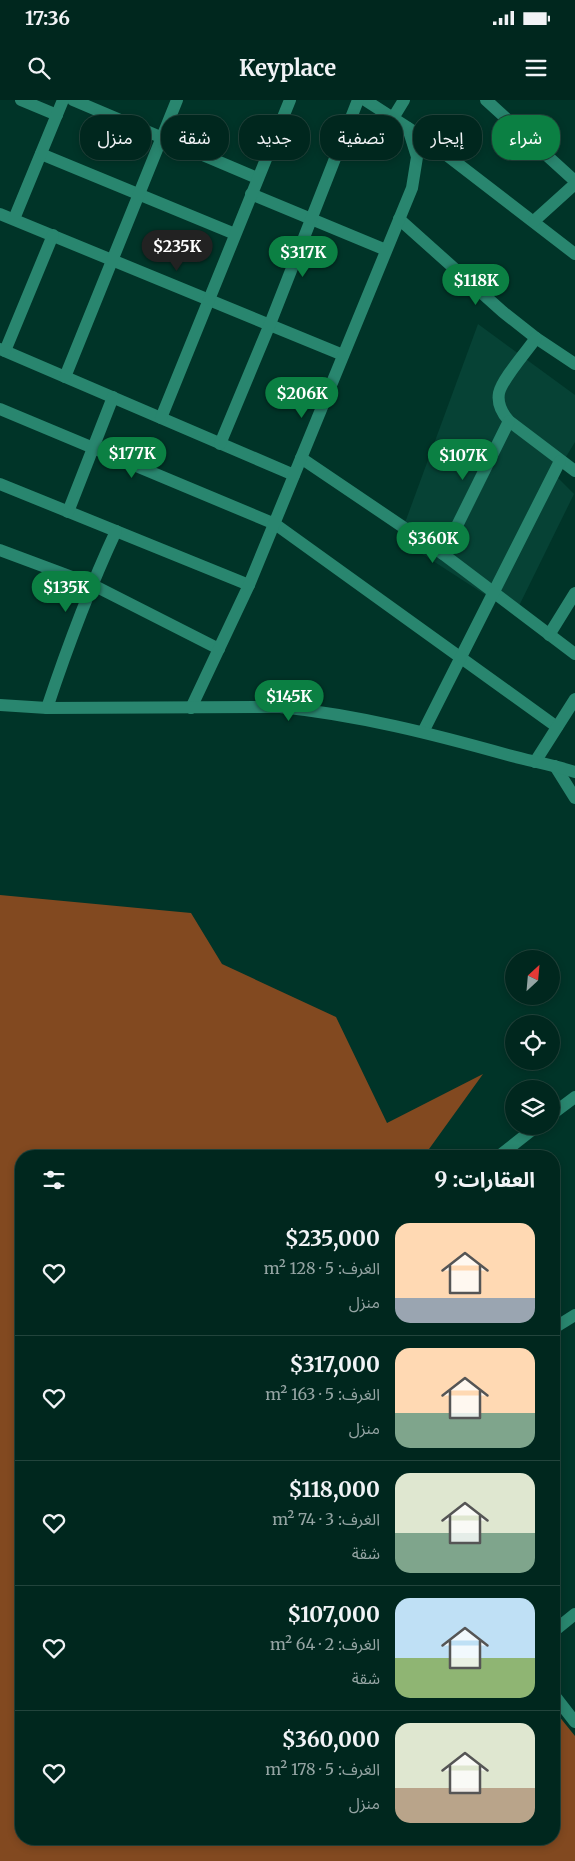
<!DOCTYPE html>
<html lang="ar">
<meta charset="utf-8">
<style>
body{margin:0;font-family:Merriweather,"Noto Sans Arabic",serif;background:#0e332b;color:#f1f3f6;direction:rtl;height:100vh;display:flex;flex-direction:column;font-size:19px;white-space:nowrap}
*{box-sizing:border-box;margin:0}
p{font-size:16px;color:#95a5a4}
.icon{flex:none;width:28px;height:28px;fill:none;stroke:currentColor;stroke-width:2;stroke-linecap:round;stroke-linejoin:round}
.map{position:relative;flex:1;overflow:hidden;direction:ltr}
.drawer{position:absolute;left:15px;top:1050px;width:545px;height:695px;display:flex;flex-direction:column;background:#00271e;border-radius:20px;box-shadow:0 2px 8px #0003,0 0 0 1px #22443c;direction:rtl}
.drawer>*{flex:none}
.guide{position:absolute;left:15px;top:15px;width:545px;height:45px;direction:rtl;display:flex;gap:10px}
.needle{width:32px;rotate:26deg}
.tools{position:absolute;left:505px;top:850px;display:grid;gap:10px}
.tools a{display:grid;place-items:center;width:55px;height:55px;border-radius:50%;background:#00271e;box-shadow:0 2px 8px #0003,0 0 0 1px #22443c;font-size:25px}
.price{position:absolute;translate:-50% -42px;padding:0 11px;border-radius:18px;background:#0b8043;color:#fff;font-size:16px;line-height:32px;filter:drop-shadow(0 1px 2px #0008)}
.price::after{content:'';position:absolute;left:50%;top:30px;width:15px;height:11px;margin-left:-8px;background:inherit;clip-path:polygon(0 0,100% 0,50% 100%)}
.price.on{background:#222;color:#fff}
ul{padding:0;list-style:none}
li{display:flex;align-items:center;gap:15px;height:125px;padding:0 25px}
li+li{border-top:1px solid #22443c}
li span{display:grid;place-items:center;flex:none;width:140px;height:100px;border-radius:15px;color:#555}
li>.icon{margin-inline-start:auto}
span .icon{width:60px;height:60px;fill:#fffc;stroke-width:1}
li b{font-size:21px}
h2{display:flex;justify-content:space-between;align-items:center;height:60px;padding:0 25px;font-size:21px}
.pill{padding:0 18px;border-radius:20px;background:#00271e;box-shadow:0 2px 8px #0003,0 0 0 1px #22443c;font-size:18px;line-height:45px}
.pill.on{background:#0b8043;color:#fff}
.status{display:flex;justify-content:space-between;align-items:center;height:35px;padding:0 25px;background:#00271e;direction:ltr}
.status svg{height:14px;fill:currentColor}
header{display:flex;justify-content:space-between;align-items:center;height:65px;padding:0 25px;background:#00271e;font-size:22px;font-weight:700}
.map>svg:first-child{display:block}
</style>
<div class="status"><b>17:36</b><svg viewBox="0 0 49 12"><path d="M0 12V9h3v3zM5 12V6h3v6zM10 12V3h3v9zM15 12V0h3v12zM26 1h20v11H26zM47 4h2v5h-2z"/></svg></div>
<header><svg class="icon" aria-label="menu" viewBox="0 0 24 24"><path d="M4 6h16M4 12h16M4 18h16"/></svg>Keyplace<svg class="icon" aria-label="search" viewBox="0 0 24 24"><circle cx="10" cy="10" r="6"/><path d="M15 15l6 6"/></svg></header>
<div class="map">
<svg width="575" height="1761" viewBox="0 0 575 1761">
<rect width="100%" height="100%" fill="#003428"/>
<path fill="#064235" d="M 478,224 L 575,295 L 575,342 L 555,375 L 574,394 L 515,514 L 399,439 Z"/>
<path fill="#824920" d="M 0,795 L 191,813 L 222,864 L 336,917 L 387,1023 L 483,974 L 424,1056 L 21,1056 L 21,1739 L 554,1739 L 554,1610 L 575,1636 L 575,1761 L 0,1761 Z"/>
<g fill="none" stroke-linecap="round" stroke-linejoin="round">
<g stroke="#29866f" stroke-width="12">
<path d="M 21,0 L 57,15"/>
<path d="M 73,0 L 257,78"/>
<path d="M 365,0 L 427,40 L 575,154"/>
<path d="M 486,0 L 575,81"/>
<path d="M 393,18 L 404,0"/>
<path d="M 41,54 L 235,134"/>
<path d="M 251,94 L 386,150"/>
<path d="M 0,114 L 343,255"/>
<path d="M 14,119 L 63,0"/>
<path d="M 399,119 L 503,212 L 536,238 L 575,264"/>
<path d="M 534,121 L 575,84"/>
<path d="M 536,238 C 527,251 502,279 499,293 C 497,304 502,313 509,321 L 575,371"/>
<path d="M 0,249 L 294,375"/>
<path d="M 5,251 L 53,135"/>
<path d="M 65,277 L 177,0"/>
<path d="M 0,309 L 275,424 L 557,627"/>
<path d="M 161,318 L 290,0"/>
<path d="M 220,344 L 270,224 L 358,0"/>
<path d="M 301,358 L 443,454 L 575,554"/>
<path d="M 0,384 L 249,485"/>
<path d="M 68,412 L 113,297"/>
<path d="M 0,450 L 91,484 L 219,549"/>
<path d="M 443,454 L 509,321"/>
<path d="M 549,535 L 575,493"/>
<path d="M 47,608 C 67,548 89,489 116,431"/>
<path d="M 191,608 L 249,485 L 412,88 L 417,57 L 408,28"/>
<path d="M 423,632 L 560,361"/>
<path d="M 535,662 L 575,599"/>
<path d="M 555,666 L 575,698"/>
<path d="M 551,1015 L 575,997"/>
<path d="M 499,1056 L 537,1026"/>
<path d="M 554,1228 L 575,1215"/>
<path d="M 554,1531 L 575,1514"/>
<path d="M 554,1595 L 575,1622"/>
</g>
<path stroke="#29866f" stroke-width="12" d="M 0,605 L 47,608 L 280,607 C 358,615 433,634 508,655 C 530,661 553,665 575,672"/>
</g>
</svg>
<div class="tools">
<a><svg class="needle" viewBox="-14 -14 28 28"><path d="M0-13l5 13h-10z" fill="#e53935"/><path d="M0 13l5-13h-10z" fill="#95a5a4"/></svg></a>
<a><svg class="icon" aria-label="locate" viewBox="0 0 24 24"><circle cx="12" cy="12" r="6"/><path d="M12 2v4M12 18v4M2 12h4M18 12h4"/></svg></a>
<a><svg class="icon" aria-label="layers" viewBox="0 0 24 24"><path d="M12 4l9 5-9 5-9-5zM3 14l9 5 9-5"/></svg></a>
</div>
<b class="price on" style="left:177px;top:172px">$235K</b>
<b class="price" style="left:303px;top:178px">$317K</b>
<b class="price" style="left:476px;top:206px">$118K</b>
<b class="price" style="left:302px;top:319px">$206K</b>
<b class="price" style="left:132px;top:379px">$177K</b>
<b class="price" style="left:463px;top:381px">$107K</b>
<b class="price" style="left:433px;top:464px">$360K</b>
<b class="price" style="left:66px;top:513px">$135K</b>
<b class="price" style="left:289px;top:622px">$145K</b>
<div class="guide">
<a class="pill on">شراء</a>
<a class="pill">إيجار</a>
<a class="pill">تصفية</a>
<a class="pill">جديد</a>
<a class="pill">شقة</a>
<a class="pill">منزل</a>
</div>
<section class="drawer">
<h2>العقارات: 9<svg class="icon" aria-label="filters" viewBox="0 0 24 24"><path d="M4 7h16M4 17h16"/><circle cx="9" cy="7" r="2"/><circle cx="15" cy="17" r="2"/></svg></h2>
<ul>
<li><span style="background:linear-gradient(#ffd9b3 75%,#9aa5b1 0)"><svg class="icon" aria-label="home" viewBox="0 0 24 24"><path d="M3 11l9-7 9 7M6 9v11h12V9"/></svg></span><div><b>$235,000</b><p>الغرف: 5 · 128 m²</p><p>منزل</p></div><svg class="icon" aria-label="heart" viewBox="0 0 24 24"><path d="M12 20l-8-8c-3-5 5-10 8-4 3-6 11-1 8 4z"/></svg></li>
<li><span style="background:linear-gradient(#ffd9b3 65%,#7fa58c 0)"><svg class="icon" aria-label="home" viewBox="0 0 24 24"><path d="M3 11l9-7 9 7M6 9v11h12V9"/></svg></span><div><b>$317,000</b><p>الغرف: 5 · 163 m²</p><p>منزل</p></div><svg class="icon" aria-label="heart" viewBox="0 0 24 24"><path d="M12 20l-8-8c-3-5 5-10 8-4 3-6 11-1 8 4z"/></svg></li>
<li><span style="background:linear-gradient(#dfe7d0 60%,#7fa58c 0)"><svg class="icon" aria-label="home" viewBox="0 0 24 24"><path d="M3 11l9-7 9 7M6 9v11h12V9"/></svg></span><div><b>$118,000</b><p>الغرف: 3 · 74 m²</p><p>شقة</p></div><svg class="icon" aria-label="heart" viewBox="0 0 24 24"><path d="M12 20l-8-8c-3-5 5-10 8-4 3-6 11-1 8 4z"/></svg></li>
<li><span style="background:linear-gradient(#bfe0f5 60%,#8fb573 0)"><svg class="icon" aria-label="home" viewBox="0 0 24 24"><path d="M3 11l9-7 9 7M6 9v11h12V9"/></svg></span><div><b>$107,000</b><p>الغرف: 2 · 64 m²</p><p>شقة</p></div><svg class="icon" aria-label="heart" viewBox="0 0 24 24"><path d="M12 20l-8-8c-3-5 5-10 8-4 3-6 11-1 8 4z"/></svg></li>
<li><span style="background:linear-gradient(#dfe7d0 65%,#b9a48a 0)"><svg class="icon" aria-label="home" viewBox="0 0 24 24"><path d="M3 11l9-7 9 7M6 9v11h12V9"/></svg></span><div><b>$360,000</b><p>الغرف: 5 · 178 m²</p><p>منزل</p></div><svg class="icon" aria-label="heart" viewBox="0 0 24 24"><path d="M12 20l-8-8c-3-5 5-10 8-4 3-6 11-1 8 4z"/></svg></li>
</ul>
</section>
</div>
